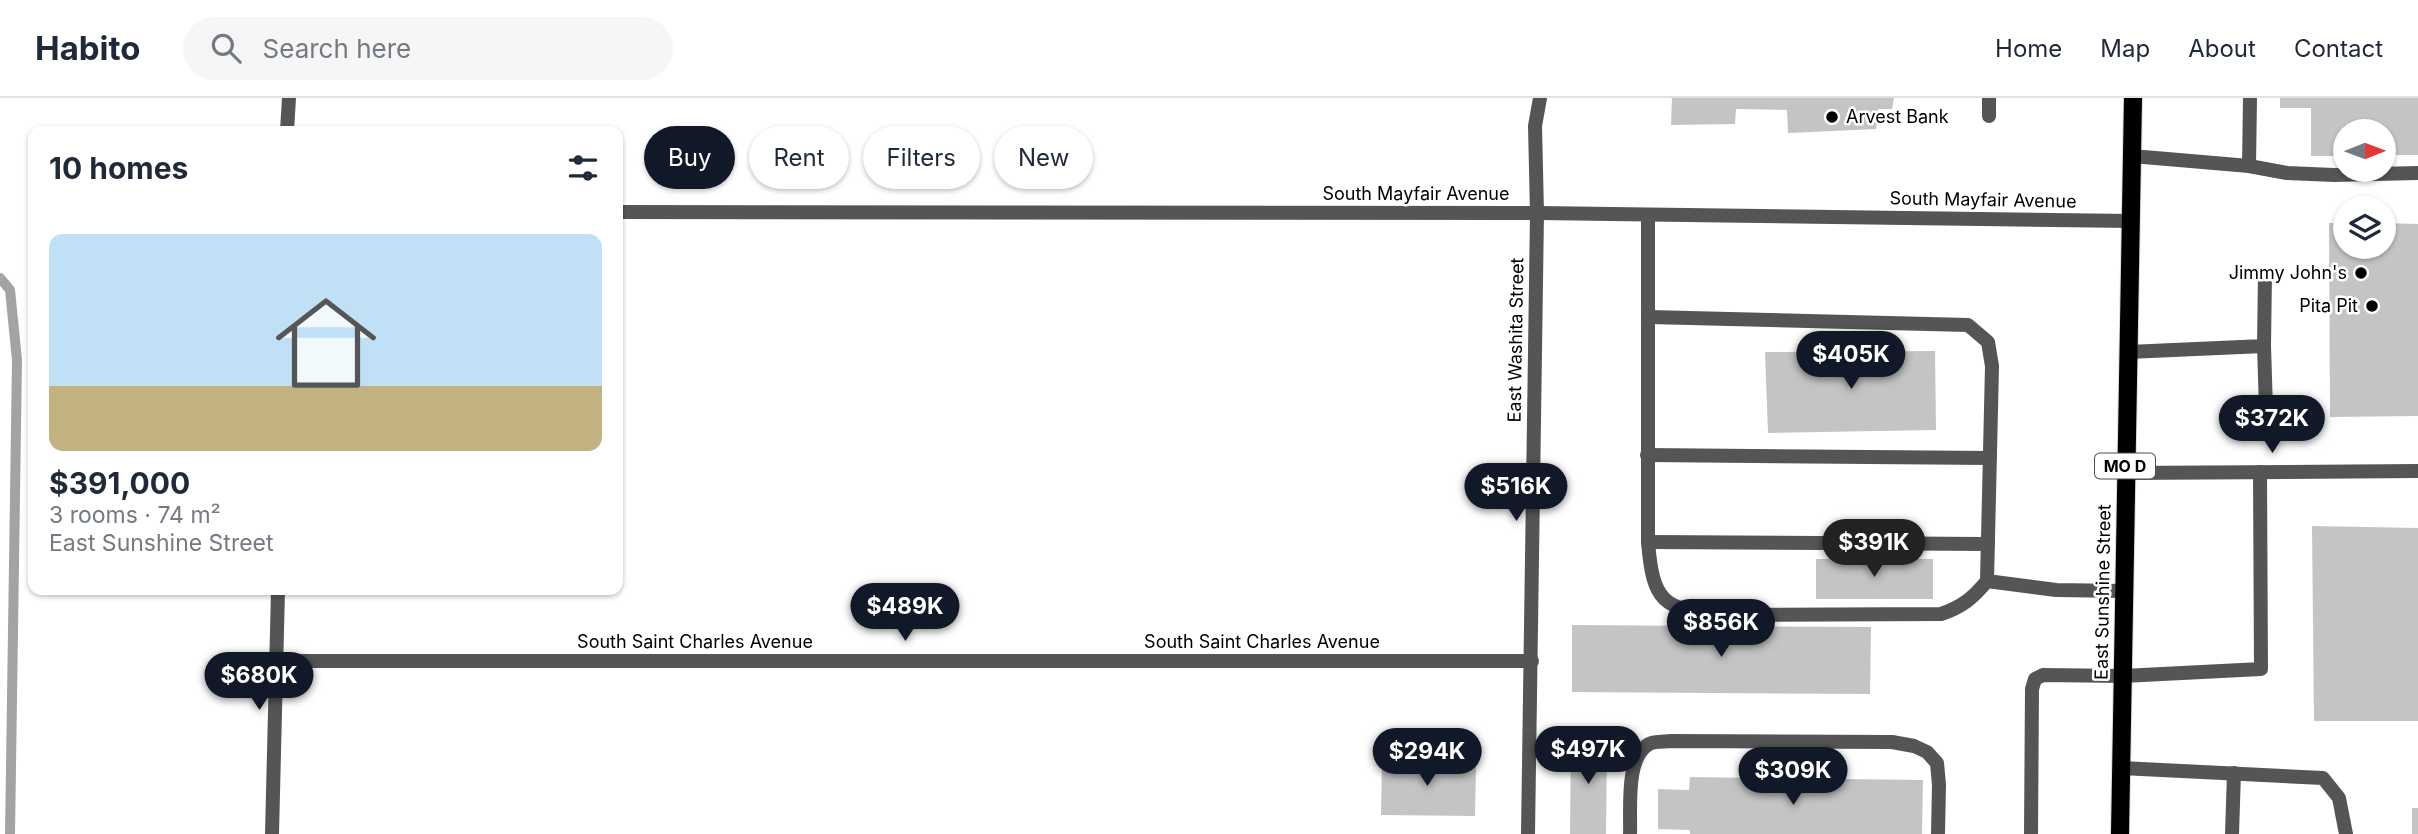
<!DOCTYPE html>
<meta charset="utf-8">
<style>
body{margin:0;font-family:Inter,sans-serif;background:#f6f6f7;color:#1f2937;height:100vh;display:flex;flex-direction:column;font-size:26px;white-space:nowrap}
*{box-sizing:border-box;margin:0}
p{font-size:23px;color:#747a83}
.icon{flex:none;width:38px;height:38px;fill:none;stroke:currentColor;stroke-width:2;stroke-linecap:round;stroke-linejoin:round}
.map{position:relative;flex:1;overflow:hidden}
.panel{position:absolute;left:28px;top:28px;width:595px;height:469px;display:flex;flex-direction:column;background:#fff;border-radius:14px;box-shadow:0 2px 5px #0004}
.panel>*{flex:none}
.top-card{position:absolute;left:644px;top:28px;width:665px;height:63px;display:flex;gap:14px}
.needle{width:46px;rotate:89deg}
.fabs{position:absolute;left:2333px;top:21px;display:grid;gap:14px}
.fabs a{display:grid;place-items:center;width:63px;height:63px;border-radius:50%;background:#fff;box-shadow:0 2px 5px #0004;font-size:35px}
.price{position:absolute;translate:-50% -60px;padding:0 16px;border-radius:24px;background:#111827;color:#fff;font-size:23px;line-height:46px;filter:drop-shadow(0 2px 4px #0008)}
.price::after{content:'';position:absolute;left:50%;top:42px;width:21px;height:16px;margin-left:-10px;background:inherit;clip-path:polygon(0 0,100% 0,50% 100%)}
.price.current{background:#222;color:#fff}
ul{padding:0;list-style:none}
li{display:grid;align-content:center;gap:14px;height:371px;padding:0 21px}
li span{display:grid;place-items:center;height:217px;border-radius:14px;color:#555}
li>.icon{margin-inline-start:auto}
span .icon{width:126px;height:126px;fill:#fffc;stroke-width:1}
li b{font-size:30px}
h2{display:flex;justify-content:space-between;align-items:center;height:84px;padding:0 21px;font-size:30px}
.chip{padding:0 24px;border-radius:32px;background:#fff;box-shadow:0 2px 5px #0004;font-size:24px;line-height:63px}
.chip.current{background:#111827;color:#fff}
header{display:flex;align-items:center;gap:42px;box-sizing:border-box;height:98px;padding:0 35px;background:#fff;border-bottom:2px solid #e0e1e3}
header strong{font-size:33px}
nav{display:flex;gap:38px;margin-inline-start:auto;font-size:24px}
.search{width:490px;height:63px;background:#f6f6f7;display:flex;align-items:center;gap:18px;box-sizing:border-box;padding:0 24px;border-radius:38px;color:#747a83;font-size:26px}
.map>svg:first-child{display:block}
</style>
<header>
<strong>Habito</strong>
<div class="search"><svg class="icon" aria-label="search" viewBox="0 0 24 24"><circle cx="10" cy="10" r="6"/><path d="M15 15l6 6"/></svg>Search here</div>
<nav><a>Home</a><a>Map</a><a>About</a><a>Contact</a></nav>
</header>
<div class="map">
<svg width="2418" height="736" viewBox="0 0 2418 736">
<rect width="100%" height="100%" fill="#fff"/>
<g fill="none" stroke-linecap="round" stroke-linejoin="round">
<path stroke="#a3a3a3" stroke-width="10" d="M 0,180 L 10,192 L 17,262 L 10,736"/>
</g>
<g fill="#c4c4c4">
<path d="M 1672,0 L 1894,0 L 1892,11 L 1878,11 L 1876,31 L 1788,35 L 1787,12 L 1736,11 L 1735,26 L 1671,27 Z"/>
<path d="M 2280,0 L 2418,0 L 2418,57 L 2384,57 L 2384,33 L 2345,33 L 2345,58 L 2311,58 L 2311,10 L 2280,10 Z"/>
<path d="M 2329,125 L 2345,125 L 2345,149 L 2384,149 L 2384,125 L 2418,126 L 2418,318 L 2330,319 Z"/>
<path d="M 1935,253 L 1936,332 L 1768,335 L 1765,254 Z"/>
<path d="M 2312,428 L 2418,430 L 2418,623 L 2314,623 Z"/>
<rect x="1816" y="461" width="117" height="40"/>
<path d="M 1572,527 L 1871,529 L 1870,596 L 1572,594 Z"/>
<path d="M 1571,639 L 1607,640 L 1606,736 L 1570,736 Z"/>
<path d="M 1382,659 L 1433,660 L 1433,668 L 1476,668 L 1475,718 L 1381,717 Z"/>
<path d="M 1690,679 L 1923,682 L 1922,736 L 1690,736 L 1690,732 L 1658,731 L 1658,691 L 1689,692 Z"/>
<rect x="2412" y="710" width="6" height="26"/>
</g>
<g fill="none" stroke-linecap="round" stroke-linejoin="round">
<defs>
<path id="primary" d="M 2120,736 L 2133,0"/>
</defs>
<use href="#primary" stroke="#dbdbdb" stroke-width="20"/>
<g stroke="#555" stroke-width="14">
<path d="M 1989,0 L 1989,18"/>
<path d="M 2132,58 L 2249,68 L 2287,75 L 2334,77 L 2418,75"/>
<path d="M 2249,68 L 2250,0"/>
<path d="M 1648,117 L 1648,444 C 1653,503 1662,512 1722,517 L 1941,516 C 1962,509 1973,500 1987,483"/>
<path d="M 1649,219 L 1968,227 L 1988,244 L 1992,268 L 1987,483 L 2056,492 L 2124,493"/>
<path d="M 2264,248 L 2266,311"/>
<path d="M 2128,254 L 2264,248 L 2265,176"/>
<path d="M 1647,357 L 1990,360"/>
<path d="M 1648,444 L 1988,446"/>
<path d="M 2121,670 L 2323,680 L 2339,700 L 2346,736"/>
<path d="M 1630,736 C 1631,712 1625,659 1649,646 C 1655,643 1665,644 1672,643 L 1892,644 L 1914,648 L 1927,654 L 1937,665 L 1939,687 L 1938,736"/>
<path d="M 2031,736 L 2032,591 L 2035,581 L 2043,577 L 2123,578 L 2261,571 L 2260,374"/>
<path d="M 2232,736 L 2234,675"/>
</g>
<g stroke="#555" stroke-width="14">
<path d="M 287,33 L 289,0"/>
<path d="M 618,114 L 1537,115 L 2131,123"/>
<path d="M 2125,375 L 2418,373"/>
<path d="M 278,563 L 1532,563"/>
<path d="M 272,736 L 278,492"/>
<path d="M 1528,736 L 1537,115 L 1535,28 L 1540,0"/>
</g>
<use href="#primary" stroke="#000" stroke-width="18"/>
</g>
<g fill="#000" stroke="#fff" stroke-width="2.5">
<circle cx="1832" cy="19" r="7"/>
<circle cx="2361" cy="175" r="7"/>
<circle cx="2372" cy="208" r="7"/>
</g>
<g text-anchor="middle" stroke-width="5" stroke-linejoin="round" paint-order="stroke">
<rect fill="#fff" stroke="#4c4c4c" stroke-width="2" x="2095" y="355.5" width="60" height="25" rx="5"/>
<g font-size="16" font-weight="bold" fill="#000">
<text x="2125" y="374">MO D</text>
</g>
<g font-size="18" fill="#000" stroke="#fff" text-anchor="end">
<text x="1846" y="25" text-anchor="start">Arvest Bank</text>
<text x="2347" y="181">Jimmy John's</text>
<text x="2358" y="214">Pita Pit</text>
</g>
<g font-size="18" fill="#000" stroke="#fff">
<text x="1416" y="102">South Mayfair Avenue</text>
<text transform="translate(1983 102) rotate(1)" y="6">South Mayfair Avenue</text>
<text transform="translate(1516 242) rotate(-89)" y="6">East Washita Street</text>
<text transform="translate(2103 494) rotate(-89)" y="6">East Sunshine Street</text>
<text x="695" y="550">South Saint Charles Avenue</text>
<text x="1262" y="550">South Saint Charles Avenue</text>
</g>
</g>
</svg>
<div class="fabs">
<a><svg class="needle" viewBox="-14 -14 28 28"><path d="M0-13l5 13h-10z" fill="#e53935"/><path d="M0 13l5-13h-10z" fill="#747a83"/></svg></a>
<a><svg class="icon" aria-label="layers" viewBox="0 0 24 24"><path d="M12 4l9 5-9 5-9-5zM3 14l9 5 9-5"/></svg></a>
</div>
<b class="price" style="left:1851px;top:293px">$405K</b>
<b class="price" style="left:2272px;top:357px">$372K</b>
<b class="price" style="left:1516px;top:425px">$516K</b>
<b class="price current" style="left:1874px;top:481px">$391K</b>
<b class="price" style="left:905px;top:545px">$489K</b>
<b class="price" style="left:1721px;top:561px">$856K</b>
<b class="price" style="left:259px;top:614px">$680K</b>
<b class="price" style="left:1588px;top:688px">$497K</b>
<b class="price" style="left:1427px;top:690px">$294K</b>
<b class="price" style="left:1793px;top:709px">$309K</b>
<div class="top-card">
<a class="chip current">Buy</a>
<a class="chip">Rent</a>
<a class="chip">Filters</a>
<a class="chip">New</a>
</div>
<section class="panel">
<h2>10 homes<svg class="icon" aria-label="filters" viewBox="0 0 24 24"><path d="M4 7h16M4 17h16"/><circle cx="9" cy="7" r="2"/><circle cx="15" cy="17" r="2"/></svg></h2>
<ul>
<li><span style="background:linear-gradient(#bfe0f5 70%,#c2b280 0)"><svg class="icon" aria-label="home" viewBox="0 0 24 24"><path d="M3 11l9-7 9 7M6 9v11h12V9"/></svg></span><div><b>$391,000</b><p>3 rooms · 74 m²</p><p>East Sunshine Street</p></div></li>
</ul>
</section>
</div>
